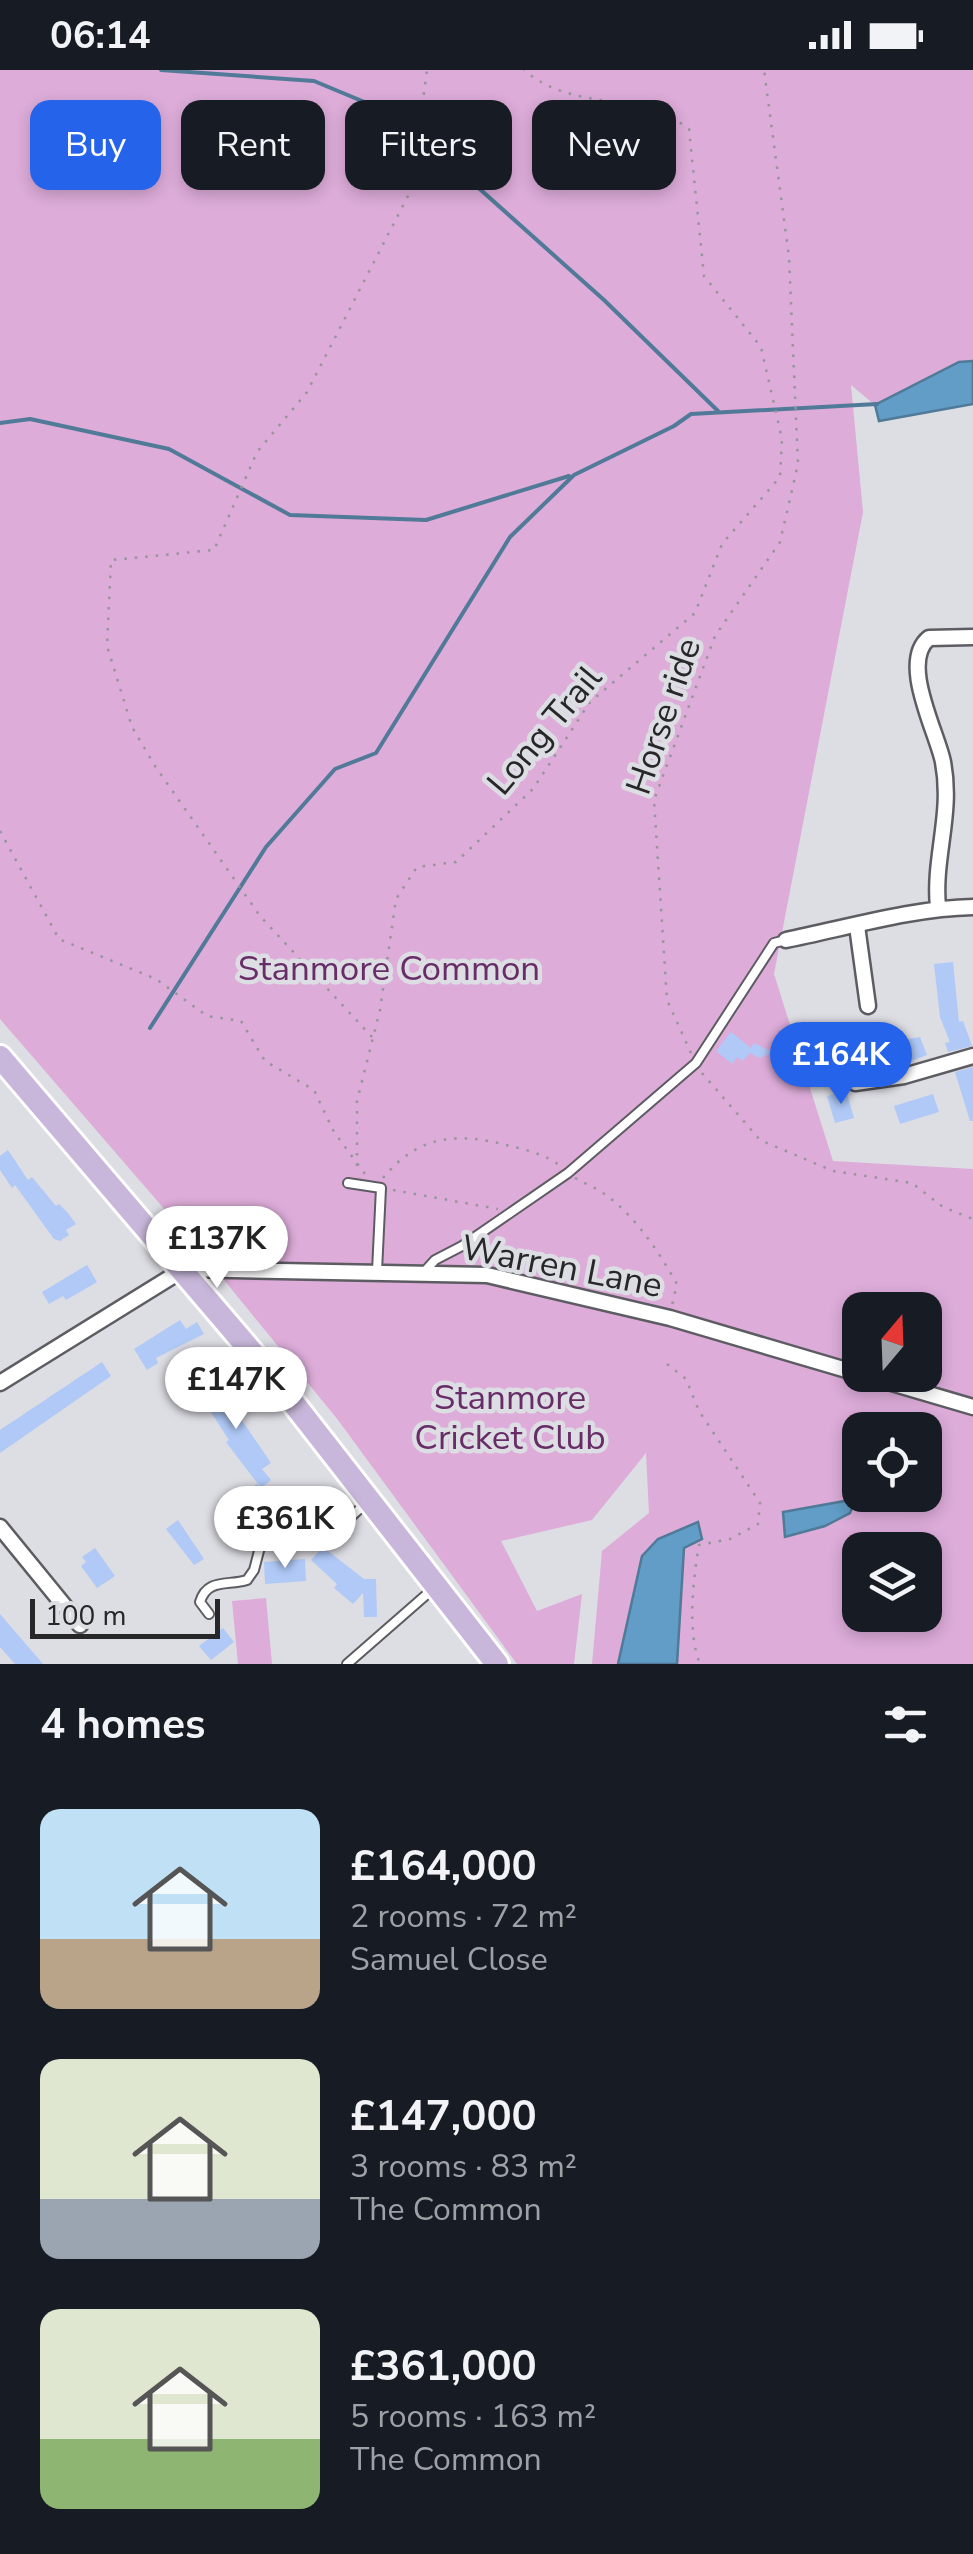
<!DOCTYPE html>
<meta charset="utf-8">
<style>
body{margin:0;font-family:"Nunito Sans",sans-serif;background:#242831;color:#f1f3f6;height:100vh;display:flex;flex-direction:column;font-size:38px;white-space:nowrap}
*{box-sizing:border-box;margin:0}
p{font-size:32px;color:#9ea1a6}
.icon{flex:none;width:55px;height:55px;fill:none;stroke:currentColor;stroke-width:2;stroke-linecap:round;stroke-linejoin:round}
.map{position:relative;height:1594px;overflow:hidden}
.details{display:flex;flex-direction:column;background:#171b24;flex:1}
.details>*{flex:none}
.banner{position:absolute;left:30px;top:30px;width:915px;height:90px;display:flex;gap:20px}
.needle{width:65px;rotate:19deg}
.controls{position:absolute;left:842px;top:1222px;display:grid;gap:20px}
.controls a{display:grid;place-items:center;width:100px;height:100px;border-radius:20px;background:#171b24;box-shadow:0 5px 15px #0003;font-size:50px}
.scale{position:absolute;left:30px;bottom:25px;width:190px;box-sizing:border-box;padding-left:10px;border:5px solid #27272a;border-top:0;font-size:28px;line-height:35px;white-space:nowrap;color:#27272a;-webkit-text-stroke:8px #dddde4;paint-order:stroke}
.price{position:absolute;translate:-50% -85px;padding:0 22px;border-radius:35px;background:#fff;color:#222;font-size:32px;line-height:65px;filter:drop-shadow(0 2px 5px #0008)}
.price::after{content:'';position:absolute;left:50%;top:60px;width:30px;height:22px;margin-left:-15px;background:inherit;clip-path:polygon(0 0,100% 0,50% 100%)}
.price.selected{background:#2563eb;color:#fff}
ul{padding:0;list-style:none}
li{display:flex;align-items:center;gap:30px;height:250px;padding:0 40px}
li span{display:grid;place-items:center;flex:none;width:280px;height:200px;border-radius:20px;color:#555}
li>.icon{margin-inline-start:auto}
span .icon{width:120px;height:120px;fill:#fffc;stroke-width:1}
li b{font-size:42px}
h2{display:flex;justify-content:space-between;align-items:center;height:120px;padding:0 40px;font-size:42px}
.pill{padding:0 35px;border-radius:20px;background:#171b24;box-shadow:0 5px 15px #0003;font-size:35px;line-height:90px}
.pill.selected{background:#2563eb;color:#fff}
.status{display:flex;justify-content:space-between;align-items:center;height:70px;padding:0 50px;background:#171b24;direction:ltr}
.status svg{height:28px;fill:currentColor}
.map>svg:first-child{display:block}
</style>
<div class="status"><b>06:14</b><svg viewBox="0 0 49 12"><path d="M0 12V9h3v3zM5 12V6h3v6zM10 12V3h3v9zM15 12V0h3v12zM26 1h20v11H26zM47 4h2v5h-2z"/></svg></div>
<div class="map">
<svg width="973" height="1594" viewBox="0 0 973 1594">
<rect width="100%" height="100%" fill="#dddde4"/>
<g fill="#ddacd9" fill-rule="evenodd">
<path d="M 0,0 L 973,0 L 973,291 L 959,292 L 875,335 L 851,315 L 863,442 L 774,904 L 833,1091 L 973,1099 L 973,1594 L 677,1594 L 684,1478 L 673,1461 L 642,1486 L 618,1594 L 592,1594 L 602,1481 L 649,1443 L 646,1383 L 592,1450 L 501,1471 L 537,1541 L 582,1524 L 574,1594 L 517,1594 L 338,1350 L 198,1178 L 0,949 ZM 860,1240 L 925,1240 L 925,1305 L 860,1305 ZM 860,1360 L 925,1360 L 925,1425 L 860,1425 ZM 860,1480 L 925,1480 L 925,1545 L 860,1545 Z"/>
<path d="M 266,1528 L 272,1594 L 238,1594 L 232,1531 Z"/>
</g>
<g fill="#619dc6" stroke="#507a97" stroke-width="2.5">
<path d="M 973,291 L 973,334 L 879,351 L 875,335 L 959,292 Z"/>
<path d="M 856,1429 L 850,1443 L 825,1456 L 785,1467 L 783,1442 Z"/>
<path d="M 698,1452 L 702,1469 L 684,1478 L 677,1594 L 618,1594 L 642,1486 L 658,1469 Z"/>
</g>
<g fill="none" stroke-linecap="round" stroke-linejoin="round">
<g stroke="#507a97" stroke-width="4">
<path d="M 161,0 L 314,11 L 398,46 L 604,230 L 718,341"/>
<path d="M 0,353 L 30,349 L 169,379 L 290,445 L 426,450 L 569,406"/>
<path d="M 150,958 L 266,777 L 335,699 L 376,683 L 510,467 L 574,405 L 674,356 L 691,344 L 877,334"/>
</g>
</g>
<g fill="#b0c9f7">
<path d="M 953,892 L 959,952 L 963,951 L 972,976 L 948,982 L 945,973 L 950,972 L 940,947 L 934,894 Z"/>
<path d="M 731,962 L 751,978 L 754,973 L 772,982 L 760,988 L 750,983 L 743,991 L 737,987 L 732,994 L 716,981 Z"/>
<path d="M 920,967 L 927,985 L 906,993 L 847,1001 L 844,980 Z"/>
<path d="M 973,997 L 973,1051 L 970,1051 L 955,1002 Z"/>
<path d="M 846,1020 L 854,1048 L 835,1053 L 827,1026 Z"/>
<path d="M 933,1024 L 939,1042 L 900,1054 L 894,1036 Z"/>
<path d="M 8,1080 L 28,1110 L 32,1107 L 56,1136 L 59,1134 L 68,1143 L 76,1154 L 66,1160 L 69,1165 L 60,1171 L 54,1169 L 15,1115 L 12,1118 L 0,1100 L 0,1086 Z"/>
<path d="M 87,1195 L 97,1212 L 66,1230 L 63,1226 L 49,1234 L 42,1222 Z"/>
<path d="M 180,1250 L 186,1259 L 197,1252 L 204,1264 L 156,1288 L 158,1293 L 147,1300 L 134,1279 Z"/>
<path d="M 102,1292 L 111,1306 L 0,1383 L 0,1360 Z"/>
<path d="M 213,1308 L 271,1393 L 262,1399 L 271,1410 L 261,1418 L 226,1372 L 229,1370 L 196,1319 Z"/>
<path d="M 257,1414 L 273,1436 L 284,1428 L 291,1437 L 269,1454 L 243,1424 Z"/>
<path d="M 178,1450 L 204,1489 L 194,1495 L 166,1459 Z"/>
<path d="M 323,1477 L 364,1509 L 376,1509 L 377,1547 L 364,1547 L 363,1523 L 353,1534 L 334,1518 L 337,1514 L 311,1490 Z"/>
<path d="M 95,1478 L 115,1506 L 97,1518 L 81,1496 L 86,1492 L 82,1487 Z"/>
<path d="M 305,1489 L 306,1511 L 265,1514 L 264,1492 Z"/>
<path d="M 0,1544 L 43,1594 L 15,1594 L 0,1577 Z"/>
<path d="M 223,1558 L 234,1572 L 211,1590 L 199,1576 Z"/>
</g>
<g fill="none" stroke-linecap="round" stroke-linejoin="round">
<defs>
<g id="lane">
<path d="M 348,1113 L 381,1118 L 377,1201"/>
<path d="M 425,1201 L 435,1190 L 462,1176 L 568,1103 L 696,993 L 774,873 L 786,870"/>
<path d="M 209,1544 L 200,1532 C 207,1508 228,1516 247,1510 L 254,1500 L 260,1477 C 272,1471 279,1475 292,1475 C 325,1475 345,1452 367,1432"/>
<path d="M 347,1594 L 434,1518"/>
</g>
<g id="street">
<path d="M 938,837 C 933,788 953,744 943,692 C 937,662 899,592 929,568 L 973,567"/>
<path d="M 857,856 L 868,936"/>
<path d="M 786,870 C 846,858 913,838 973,837"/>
<path d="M 855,1013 L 904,1006 L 973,986"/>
<path d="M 864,1305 L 973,1337"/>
<path d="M 0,1313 L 184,1199 L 487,1205 L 670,1248 L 860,1304"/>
<path d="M 0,1457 L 80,1555"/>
</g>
<path id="primary" d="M 0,987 L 273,1307 L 497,1594"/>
</defs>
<use href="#lane" stroke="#5c5c62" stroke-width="12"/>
<use href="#street" stroke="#5c5c62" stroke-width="19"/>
<use href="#primary" stroke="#fff" stroke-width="28"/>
<g stroke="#95959b" stroke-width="2.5" stroke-dasharray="2.5 8" stroke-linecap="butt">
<path d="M 0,761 L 59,869 L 156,909 L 207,946 L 241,951 L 265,991 L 314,1020 L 334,1062 L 365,1104"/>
<path d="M 372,967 L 260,846 L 155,696 L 132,657 L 107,576 L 111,490 L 214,480 L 257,382 L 307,322 L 411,120 L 427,0"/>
<path d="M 691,983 L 667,930 L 654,730 L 715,566 L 780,472 L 798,394 L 789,187 L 764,0"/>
<path d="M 702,1003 L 760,1070 L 833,1101 L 912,1113 L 943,1137 L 973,1149"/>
<path d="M 357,1096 L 357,1031 L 380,940 L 396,829 L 417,797 L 456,792 L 533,719 L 590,632 L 695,543 L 722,474 L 780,407 L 782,369 L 761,277 L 704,206 L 689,59 C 640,21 572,42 524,0"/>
<path d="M 383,1108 C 419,1064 459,1062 510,1076 C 527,1080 548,1085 561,1097"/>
<path d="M 575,1108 C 584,1113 594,1117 603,1123 C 635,1145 658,1181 677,1214 L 672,1235"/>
<path d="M 393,1120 L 498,1139"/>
<path d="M 667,1294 L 686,1309 L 699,1341 L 760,1433 L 758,1454 L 730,1469 L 699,1475 C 693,1510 687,1562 700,1594"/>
</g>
<use href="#lane" stroke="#fff" stroke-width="8"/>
<use href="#street" stroke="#fff" stroke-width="14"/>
<use href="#primary" stroke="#c8b7da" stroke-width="22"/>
</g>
<g text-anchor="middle" stroke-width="9" stroke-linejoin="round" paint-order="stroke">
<g font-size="35" fill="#27272a" stroke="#dddde4">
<text transform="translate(663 646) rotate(-71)" y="12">Horse ride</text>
<text transform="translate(544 660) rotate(-50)" y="12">Long Trail</text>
<text transform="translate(562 1196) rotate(11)" y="12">Warren Lane</text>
</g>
<g font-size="35" fill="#682c66" stroke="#dddde4">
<text x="389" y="910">Stanmore Common</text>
<text x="510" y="1339">Stanmore<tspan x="510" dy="40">Cricket Club</tspan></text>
</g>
</g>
</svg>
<div class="controls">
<a><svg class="needle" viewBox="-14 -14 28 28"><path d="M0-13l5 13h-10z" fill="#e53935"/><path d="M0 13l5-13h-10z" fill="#9ea1a6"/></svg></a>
<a><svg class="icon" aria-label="locate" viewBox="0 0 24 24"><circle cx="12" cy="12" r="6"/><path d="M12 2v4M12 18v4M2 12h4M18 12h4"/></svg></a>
<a><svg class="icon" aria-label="layers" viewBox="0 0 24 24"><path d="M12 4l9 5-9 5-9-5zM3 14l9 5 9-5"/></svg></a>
</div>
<div class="scale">100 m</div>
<b class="price selected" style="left:841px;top:1037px">£164K</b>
<b class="price" style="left:217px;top:1221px">£137K</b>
<b class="price" style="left:236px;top:1362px">£147K</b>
<b class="price" style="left:285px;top:1501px">£361K</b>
<div class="banner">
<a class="pill selected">Buy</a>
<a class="pill">Rent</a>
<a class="pill">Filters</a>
<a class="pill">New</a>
</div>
</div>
<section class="details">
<h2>4 homes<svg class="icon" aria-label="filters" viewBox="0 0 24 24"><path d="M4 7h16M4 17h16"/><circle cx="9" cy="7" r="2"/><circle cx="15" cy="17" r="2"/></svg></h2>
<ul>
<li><span style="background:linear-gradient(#bfe0f5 65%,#b9a48a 0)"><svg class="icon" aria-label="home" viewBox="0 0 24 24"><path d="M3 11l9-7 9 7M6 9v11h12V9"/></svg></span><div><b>£164,000</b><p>2 rooms · 72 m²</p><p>Samuel Close</p></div></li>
<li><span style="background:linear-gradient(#dfe7d0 70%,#9aa5b1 0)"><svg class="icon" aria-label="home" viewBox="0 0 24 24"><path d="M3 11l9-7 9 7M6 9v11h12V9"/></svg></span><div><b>£147,000</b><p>3 rooms · 83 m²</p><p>The Common</p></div></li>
<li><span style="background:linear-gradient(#dfe7d0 65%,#8fb573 0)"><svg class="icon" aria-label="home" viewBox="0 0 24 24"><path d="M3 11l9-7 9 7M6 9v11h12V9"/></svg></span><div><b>£361,000</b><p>5 rooms · 163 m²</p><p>The Common</p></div></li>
</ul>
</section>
